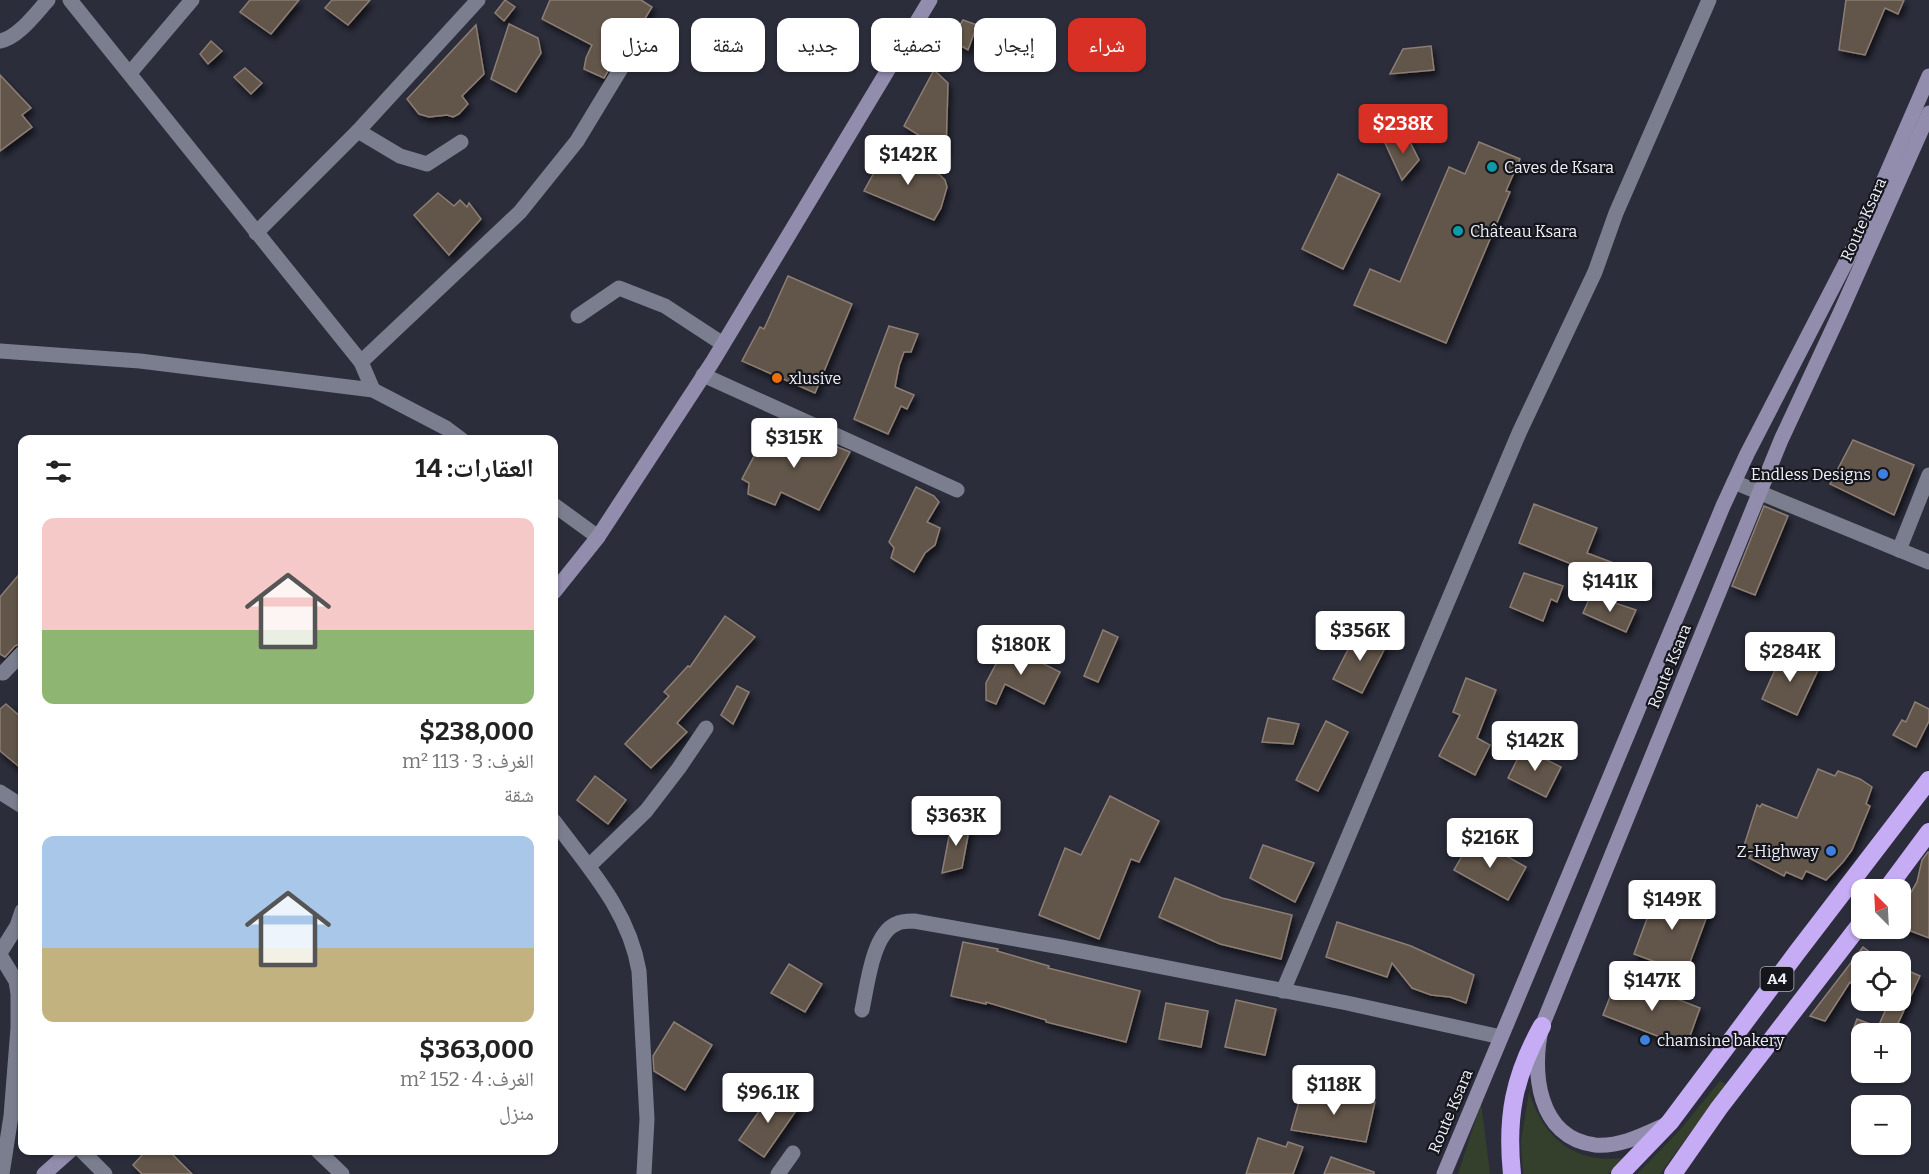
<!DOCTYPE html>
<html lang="ar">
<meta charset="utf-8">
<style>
body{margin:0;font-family:Bitter,"Noto Naskh Arabic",serif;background:#f6f6f6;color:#222;direction:rtl;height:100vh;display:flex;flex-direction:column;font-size:22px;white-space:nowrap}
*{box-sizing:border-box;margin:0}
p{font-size:20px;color:#767676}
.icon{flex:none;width:33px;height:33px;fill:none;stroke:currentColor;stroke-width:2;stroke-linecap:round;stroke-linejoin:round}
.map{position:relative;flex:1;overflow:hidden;direction:ltr}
.side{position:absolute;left:18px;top:435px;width:540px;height:720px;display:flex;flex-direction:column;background:#fff;border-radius:12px;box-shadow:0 2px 4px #0004;direction:rtl}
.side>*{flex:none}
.guide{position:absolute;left:576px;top:18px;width:570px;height:54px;direction:rtl;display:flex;gap:12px}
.needle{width:39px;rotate:336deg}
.tools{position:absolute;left:1851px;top:879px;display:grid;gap:12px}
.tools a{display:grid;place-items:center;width:60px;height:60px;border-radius:12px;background:#fff;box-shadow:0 2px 4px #0004;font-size:30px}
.price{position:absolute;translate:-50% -51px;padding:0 14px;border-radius:6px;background:#fff;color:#222;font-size:20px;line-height:39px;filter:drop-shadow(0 2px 3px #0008)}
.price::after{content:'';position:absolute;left:50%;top:36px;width:18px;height:14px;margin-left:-9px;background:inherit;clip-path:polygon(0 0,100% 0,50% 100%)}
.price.selected{background:#d93025;color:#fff}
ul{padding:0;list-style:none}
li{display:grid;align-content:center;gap:12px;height:318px;padding:0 24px}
li span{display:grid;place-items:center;height:186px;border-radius:12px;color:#555}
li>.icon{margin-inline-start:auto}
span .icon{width:108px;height:108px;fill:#fffc;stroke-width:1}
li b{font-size:26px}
h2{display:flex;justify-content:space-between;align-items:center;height:72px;padding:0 24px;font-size:26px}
.tag{padding:0 21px;border-radius:12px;background:#fff;box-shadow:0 2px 4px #0004;font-size:21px;line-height:54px}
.tag.selected{background:#d93025;color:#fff}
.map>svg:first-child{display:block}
</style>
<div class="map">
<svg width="1929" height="1174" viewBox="0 0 1929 1174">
<defs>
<filter id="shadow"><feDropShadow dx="3" dy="5" stdDeviation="3" flood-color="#0009"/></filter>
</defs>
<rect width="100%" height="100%" fill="#2b2d3b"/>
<g fill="#34402b">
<path d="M 1720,1081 L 1726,1084 L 1660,1174 L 1637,1174 L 1679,1131 Z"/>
<path d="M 1529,1092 C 1543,1137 1573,1164 1623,1158 L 1618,1166 L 1607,1174 L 1523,1174 L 1521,1142 Z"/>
<path d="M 1481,1103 L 1490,1174 L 1458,1174 Z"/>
</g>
<g fill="#62544a" stroke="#8d7e74" stroke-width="1.5" filter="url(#shadow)">
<path d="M 250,0 L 299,0 L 271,34 L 240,12 Z"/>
<path d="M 332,0 L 370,0 L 348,25 L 325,8 Z"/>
<path d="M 505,0 L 515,7 L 504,21 L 495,13 Z"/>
<path d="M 550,0 L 641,0 L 652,7 L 623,55 L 615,59 L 604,78 L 584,69 L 586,58 L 592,45 L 542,19 Z"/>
<path d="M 1846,0 L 1904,0 L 1898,14 L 1885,8 L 1865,55 L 1839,50 Z"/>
<path d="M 963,20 L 977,25 L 968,50 L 951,40 Z"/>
<path d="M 509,24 L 538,38 L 541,53 L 516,92 L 491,79 Z"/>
<path d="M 476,25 L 484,74 L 462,96 L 468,104 L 459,114 L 453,117 L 447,115 L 429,117 L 419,114 L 407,99 Z"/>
<path d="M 211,41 L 222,51 L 208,64 L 200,54 Z"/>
<path d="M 1431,46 L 1434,70 L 1390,74 L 1403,49 Z"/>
<path d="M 245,68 L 262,83 L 251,94 L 234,77 Z"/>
<path d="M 934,70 L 948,83 L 946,152 L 904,126 Z"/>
<path d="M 0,75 L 31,108 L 22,115 L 32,127 L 0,151 Z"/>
<path d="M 1407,136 L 1419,160 L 1402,180 L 1385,143 Z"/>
<path d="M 1479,142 L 1520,159 L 1506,191 L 1510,192 L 1446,343 L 1354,305 L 1370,269 L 1400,282 L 1449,167 L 1465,174 Z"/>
<path d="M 889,153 L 940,175 L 945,180 L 947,187 L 941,208 L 934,220 L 864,191 L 875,171 Z"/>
<path d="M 1338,174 L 1380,194 L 1343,269 L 1302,249 Z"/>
<path d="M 438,193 L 454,206 L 460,200 L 467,207 L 469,203 L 481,219 L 449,255 L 414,215 Z"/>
<path d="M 788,276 L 852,304 L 815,393 L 742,361 L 760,327 L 764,329 Z"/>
<path d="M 889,326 L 918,334 L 911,352 L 904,352 L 899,366 L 895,387 L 914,395 L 907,409 L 901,406 L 888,434 L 854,419 Z"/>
<path d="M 768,430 L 813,444 L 815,438 L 850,452 L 819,510 L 781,492 L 775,505 L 748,494 L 749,483 L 742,479 Z"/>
<path d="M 1853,440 L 1914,465 L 1894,515 L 1830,484 Z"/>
<path d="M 916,487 L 934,496 L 939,502 L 927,522 L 940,528 L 935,545 L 925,553 L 914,572 L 891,558 L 894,548 L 889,542 Z"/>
<path d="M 1534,504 L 1597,528 L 1587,553 L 1651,577 L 1644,593 L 1519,543 Z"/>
<path d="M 1764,506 L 1788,516 L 1755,595 L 1732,586 Z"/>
<path d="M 22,571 L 22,643 L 15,646 L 5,657 L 0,654 L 0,597 Z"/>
<path d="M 1524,573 L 1563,586 L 1557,602 L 1551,599 L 1543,621 L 1510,607 Z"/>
<path d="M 1591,595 L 1636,610 L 1626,632 L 1583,613 Z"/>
<path d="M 725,616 L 755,637 L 677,723 L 687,732 L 651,768 L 625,744 L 669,696 L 664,692 L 688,666 L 690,667 Z"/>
<path d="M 1103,630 L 1118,637 L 1098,682 L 1084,676 Z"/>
<path d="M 1357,632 L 1386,646 L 1362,693 L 1333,679 Z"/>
<path d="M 1006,645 L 1060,672 L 1044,704 L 1005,684 L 996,704 L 986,700 L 986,683 Z"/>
<path d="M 1783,652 L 1819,668 L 1797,715 L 1762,699 Z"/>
<path d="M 1466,678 L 1496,690 L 1477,738 L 1490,745 L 1475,775 L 1439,756 L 1460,715 L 1453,712 Z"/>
<path d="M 737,686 L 749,692 L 733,724 L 721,715 Z"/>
<path d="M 1915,702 L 1929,709 L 1929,721 L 1916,747 L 1893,735 L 1902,720 L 1906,722 Z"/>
<path d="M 6,704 L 22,718 L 22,769 L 0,751 L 0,709 Z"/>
<path d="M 1268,718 L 1299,724 L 1293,744 L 1262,742 Z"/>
<path d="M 1326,721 L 1348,732 L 1318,791 L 1296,780 Z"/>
<path d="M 1523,748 L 1561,767 L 1546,797 L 1508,778 Z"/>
<path d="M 1818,769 L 1835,776 L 1838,771 L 1860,779 L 1872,787 L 1866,804 L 1870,806 L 1852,850 L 1843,862 L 1826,880 L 1806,871 L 1802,879 L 1786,872 L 1784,876 L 1749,858 L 1752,852 L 1743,849 L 1757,805 L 1760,807 L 1762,804 L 1797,818 Z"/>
<path d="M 595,776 L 626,800 L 608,824 L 577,800 Z"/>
<path d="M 1110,796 L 1159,821 L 1139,862 L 1131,859 L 1099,939 L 1039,915 L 1065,848 L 1081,855 Z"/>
<path d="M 952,821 L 970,825 L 962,868 L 942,873 Z"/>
<path d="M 1473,837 L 1526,867 L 1508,900 L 1454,870 Z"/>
<path d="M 1263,845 L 1314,863 L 1295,902 L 1250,878 Z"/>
<path d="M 1928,852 L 1929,852 L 1929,938 L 1900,927 L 1900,921 L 1910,904 L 1906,901 L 1917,882 L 1922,860 Z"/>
<path d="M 1175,878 L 1222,898 L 1292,915 L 1281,959 L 1220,944 L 1159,917 Z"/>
<path d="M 1658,889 L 1710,908 L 1686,973 L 1634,954 Z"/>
<path d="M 1337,922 L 1411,946 L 1474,975 L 1466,1003 L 1450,997 L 1431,995 L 1412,988 L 1392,963 L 1387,977 L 1326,957 Z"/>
<path d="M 963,942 L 998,949 L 997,951 L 1049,966 L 1048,968 L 1140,991 L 1126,1042 L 1046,1022 L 1046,1020 L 986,1002 L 986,1004 L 951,996 Z"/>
<path d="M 1863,947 L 1883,962 L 1862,962 L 1862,971 L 1852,984 L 1850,982 L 1825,1021 L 1810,1016 Z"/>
<path d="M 789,964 L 822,984 L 805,1012 L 771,993 Z"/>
<path d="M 1904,969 L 1920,976 L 1893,1034 L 1862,1034 L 1853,1030 L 1857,1019 L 1878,1027 L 1890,1000 L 1900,1000 L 1900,977 Z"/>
<path d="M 1618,976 L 1700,1008 L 1686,1047 L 1603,1015 Z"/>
<path d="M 1236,1000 L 1276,1009 L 1265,1055 L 1225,1047 Z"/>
<path d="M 1166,1003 L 1208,1011 L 1201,1047 L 1159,1039 Z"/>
<path d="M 674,1022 L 712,1045 L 685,1090 L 654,1071 L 653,1056 Z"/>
<path d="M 773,1091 L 798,1108 L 764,1157 L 739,1140 Z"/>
<path d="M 1302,1091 L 1375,1102 L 1366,1142 L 1291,1130 Z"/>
<path d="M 1258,1138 L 1286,1147 L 1288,1142 L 1303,1147 L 1293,1174 L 1246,1174 Z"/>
<path d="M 147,1150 L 168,1150 L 192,1174 L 142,1174 L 133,1165 Z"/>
<path d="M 1331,1157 L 1374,1172 L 1374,1174 L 1324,1174 Z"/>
</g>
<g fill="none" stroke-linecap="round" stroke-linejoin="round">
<g stroke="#7b7e8e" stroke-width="15">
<path d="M 70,0 L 361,362 L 373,390"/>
<path d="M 0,41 C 18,38 36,13 48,0"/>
<path d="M 130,73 L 192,0"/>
<path d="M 358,131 L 478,0"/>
<path d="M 256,233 L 358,131 L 400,156 L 427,164 L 461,142"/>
<path d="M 578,316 L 619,288 L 665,306 L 723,344"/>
<path d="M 0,351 L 140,361 L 373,390 L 446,428 L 462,440"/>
<path d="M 361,362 L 520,212 L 577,141 L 623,65"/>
<path d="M 703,375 L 957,490"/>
<path d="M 1734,482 L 1929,562"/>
<path d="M 554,505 L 598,537"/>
<path d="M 1899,550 L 1929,475"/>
<path d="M 3,673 L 22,653"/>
<path d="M 0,792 L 22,806"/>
<path d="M 554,821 C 589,868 629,911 639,971 L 647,1119 L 644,1174"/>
<path d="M 589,866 L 646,811 L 679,768 L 706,728"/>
<path d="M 0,953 L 17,926 L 22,911"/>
<path d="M 0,955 L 16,981 L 18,994 L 18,1028 L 11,1116 L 2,1174"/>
<path d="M 1283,991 L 1519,433 L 1595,272 L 1616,213 L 1709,0"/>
<path d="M 862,1010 C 867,988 872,934 896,924 C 901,921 908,921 914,921 L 1061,947 L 1347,1003 L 1501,1037"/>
<path d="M 81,1150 L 105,1174"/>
<path d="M 317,1150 L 342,1174"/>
<path d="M 778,1174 L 793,1153"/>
</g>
<g stroke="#928cad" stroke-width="15">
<path d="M 554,592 L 598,537 L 713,361 L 930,0"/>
<path d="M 1665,1125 C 1643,1135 1620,1147 1595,1145 C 1537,1138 1531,1070 1542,1026 L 1781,440 L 1841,311 L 1929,113"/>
<path d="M 44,1174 L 71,1150"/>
<path d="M 1444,1174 L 1723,506 L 1747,454 L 1859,237 L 1929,76"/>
</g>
<g stroke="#c6acf4" stroke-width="18">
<path d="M 1886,890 L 1929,832"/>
<path d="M 1512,1174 C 1506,1117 1514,1076 1542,1026"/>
<path d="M 1620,1174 L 1670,1122 L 1798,951 L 1929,780"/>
<path d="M 1673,1174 L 1719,1108 L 1862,922"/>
</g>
</g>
<g fill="#0f9aa8" stroke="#15161c" stroke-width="2">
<circle cx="1492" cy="167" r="6"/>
<circle cx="1458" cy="231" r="6"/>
</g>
<circle fill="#e8710a" stroke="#15161c" stroke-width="2" cx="777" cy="378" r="6"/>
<g fill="#3f7fe0" stroke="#15161c" stroke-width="2">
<circle cx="1883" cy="474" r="6"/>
<circle cx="1831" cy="851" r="6"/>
<circle cx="1645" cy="1040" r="6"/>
</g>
<g text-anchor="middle" stroke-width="4.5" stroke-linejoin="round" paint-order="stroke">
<rect fill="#15161c" stroke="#adafb7" stroke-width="1.5" x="1760.5" y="967" width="33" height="24" rx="4.5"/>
<g font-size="15" font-weight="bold" fill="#eef0f9">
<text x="1777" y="984">A4</text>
</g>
<g font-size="16" fill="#eef0f9" stroke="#15161c" text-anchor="start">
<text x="1504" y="173">Caves de Ksara</text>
<text x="1470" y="237">Château Ksara</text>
<text x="789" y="384">xlusive</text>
<text x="1871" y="480" text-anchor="end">Endless Designs</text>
<text x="1819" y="857" text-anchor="end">Z-Highway</text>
<text x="1657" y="1046">chamsine bakery</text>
</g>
<g font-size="16" fill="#eef0f9" stroke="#15161c">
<text transform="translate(1863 219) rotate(-66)" y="6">Route Ksara</text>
<text transform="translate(1669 666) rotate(-68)" y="6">Route Ksara</text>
<text transform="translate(1450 1111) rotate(-67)" y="6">Route Ksara</text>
</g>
</g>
</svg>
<div class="tools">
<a><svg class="needle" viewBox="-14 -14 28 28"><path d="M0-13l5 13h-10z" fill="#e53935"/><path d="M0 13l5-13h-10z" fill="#767676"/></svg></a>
<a><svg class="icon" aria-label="locate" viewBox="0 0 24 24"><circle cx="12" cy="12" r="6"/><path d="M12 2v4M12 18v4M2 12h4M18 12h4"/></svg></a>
<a>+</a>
<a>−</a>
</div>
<b class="price selected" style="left:1403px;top:155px">$238K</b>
<b class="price" style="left:908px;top:186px">$142K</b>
<b class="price" style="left:794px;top:469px">$315K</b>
<b class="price" style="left:1610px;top:613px">$141K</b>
<b class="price" style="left:1360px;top:662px">$356K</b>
<b class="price" style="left:1021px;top:676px">$180K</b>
<b class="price" style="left:1790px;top:683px">$284K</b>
<b class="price" style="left:1535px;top:772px">$142K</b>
<b class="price" style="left:956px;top:847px">$363K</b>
<b class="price" style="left:1490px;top:869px">$216K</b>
<b class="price" style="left:1672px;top:931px">$149K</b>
<b class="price" style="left:1652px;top:1012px">$147K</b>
<b class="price" style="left:1334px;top:1116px">$118K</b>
<b class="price" style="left:768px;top:1124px">$96.1K</b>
<div class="guide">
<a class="tag selected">شراء</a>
<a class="tag">إيجار</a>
<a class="tag">تصفية</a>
<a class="tag">جديد</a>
<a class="tag">شقة</a>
<a class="tag">منزل</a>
</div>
<section class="side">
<h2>العقارات: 14<svg class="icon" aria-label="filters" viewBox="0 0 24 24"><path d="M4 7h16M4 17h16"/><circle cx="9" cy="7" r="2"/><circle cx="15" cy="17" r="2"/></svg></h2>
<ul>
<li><span style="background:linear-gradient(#f6c9c9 60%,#8fb573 0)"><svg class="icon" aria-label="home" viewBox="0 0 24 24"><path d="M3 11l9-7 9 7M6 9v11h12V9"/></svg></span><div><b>$238,000</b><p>الغرف: 3 · 113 m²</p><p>شقة</p></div></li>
<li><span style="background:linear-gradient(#a9c7e8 60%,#c2b280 0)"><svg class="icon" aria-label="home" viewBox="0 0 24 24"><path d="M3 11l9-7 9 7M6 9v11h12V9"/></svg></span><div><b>$363,000</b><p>الغرف: 4 · 152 m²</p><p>منزل</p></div></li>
</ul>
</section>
</div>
